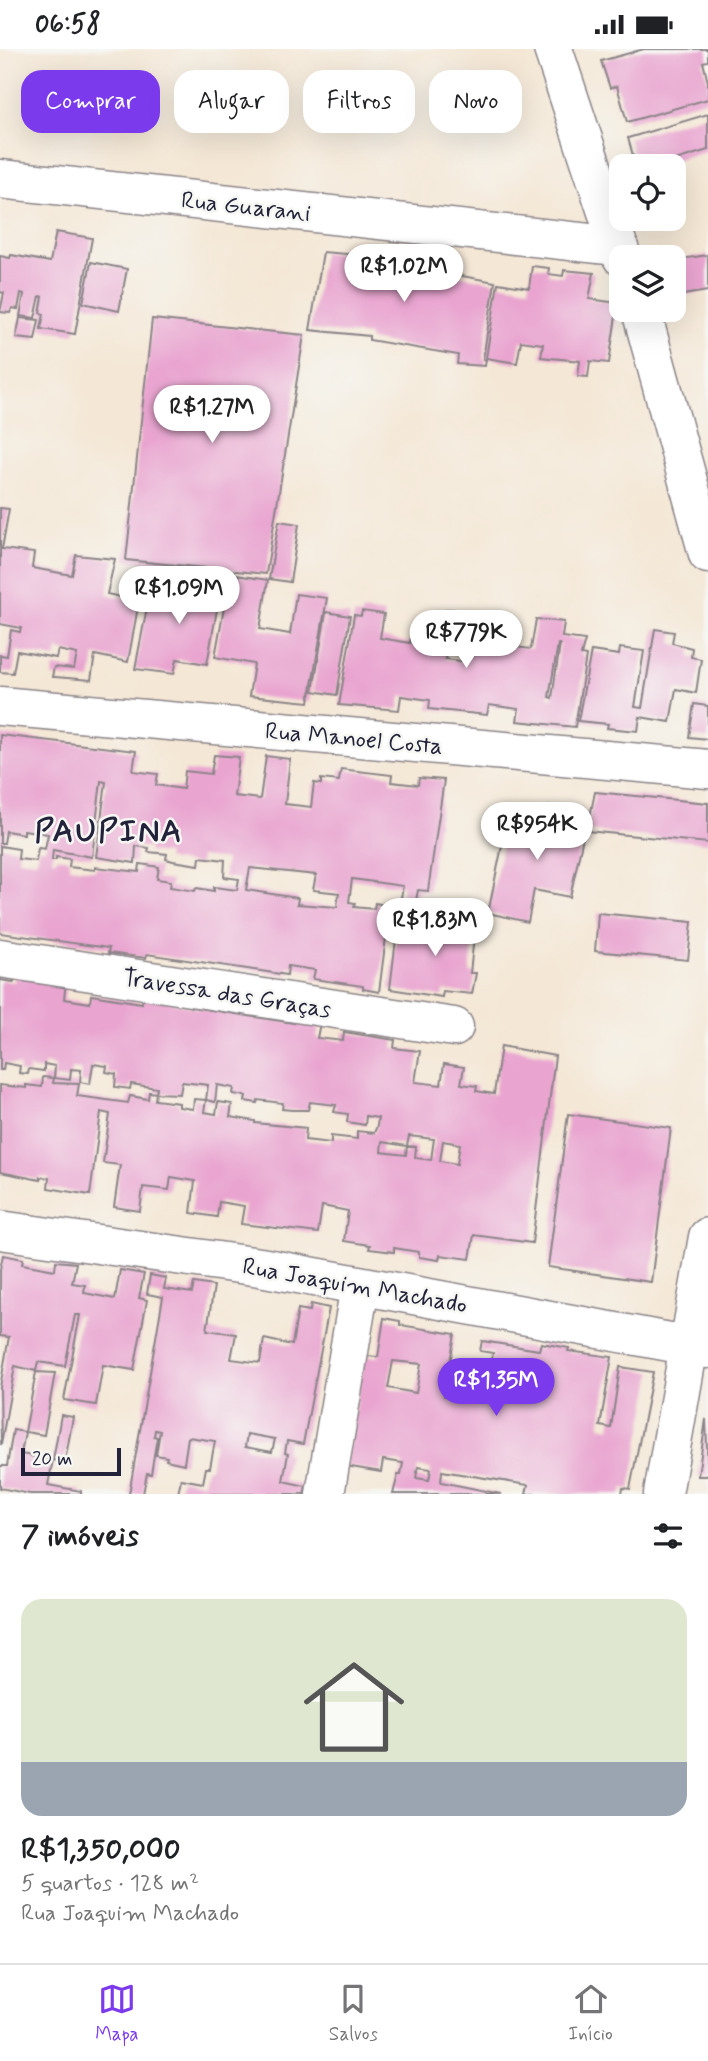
<!DOCTYPE html>
<html lang="pt">
<meta charset="utf-8">
<style>
body{margin:0;font-family:Mynerve,sans-serif;background:#f6f6f6;color:#202124;height:100vh;display:flex;flex-direction:column;font-size:26px;white-space:nowrap}
*{box-sizing:border-box;margin:0}
p{font-size:23px;color:#757577}
.icon{flex:none;width:38px;height:38px;fill:none;stroke:currentColor;stroke-width:2;stroke-linecap:round;stroke-linejoin:round}
.map{position:relative;height:1445px;overflow:hidden}
.details{display:flex;flex-direction:column;background:#fff;flex:1}
.details>*{flex:none}
.hud{position:absolute;left:21px;top:21px;width:667px;height:63px;display:flex;gap:14px}
.controls{position:absolute;left:609px;top:105px;display:grid;gap:14px}
.controls a{display:grid;place-items:center;width:77px;height:77px;border-radius:14px;background:#fff;box-shadow:0 7px 28px #0002;font-size:35px}
.scale{position:absolute;left:21px;bottom:18px;width:100px;box-sizing:border-box;padding-left:7px;border:4px solid #22223b;border-top:0;font-size:19px;line-height:24px;white-space:nowrap;color:#22223b;-webkit-text-stroke:5px #f6f6f2;paint-order:stroke}
.price{position:absolute;translate:-50% -60px;padding:0 16px;border-radius:24px;background:#fff;color:#222;font-size:23px;line-height:46px;filter:drop-shadow(0 2px 4px #0008)}
.price::after{content:'';position:absolute;left:50%;top:42px;width:21px;height:16px;margin-left:-10px;background:inherit;clip-path:polygon(0 0,100% 0,50% 100%)}
.price.current{background:#7c3aed;color:#fff}
ul{padding:0;list-style:none}
li{display:grid;align-content:center;gap:14px;height:371px;padding:0 21px}
li+li{border-top:2px solid #e0e0e0}
li span{display:grid;place-items:center;height:217px;border-radius:21px;color:#555}
li>.icon{margin-inline-start:auto}
span .icon{width:126px;height:126px;fill:#fffc;stroke-width:1}
li b{font-size:30px}
h2{display:flex;justify-content:space-between;align-items:center;height:84px;padding:0 21px;font-size:30px}
.chip{padding:0 24px;border-radius:21px;background:#fff;box-shadow:0 7px 28px #0002;font-size:24px;line-height:63px}
.chip.current{background:#7c3aed;color:#fff}
.status{display:flex;justify-content:space-between;align-items:center;height:49px;padding:0 35px;background:#fff;direction:ltr}
.status svg{height:19px;fill:currentColor}
.tab-bar{display:flex;justify-content:space-around;align-items:center;height:98px;border-top:2px solid #e0e0e0;background:#fff;font-size:19px;color:#757577}
.tab-bar a{display:grid;justify-items:center;gap:4px}
.tab-bar .current{color:#7c3aed}
.map>svg:first-child{display:block}
</style>
<div class="status"><b>06:58</b><svg viewBox="0 0 49 12"><path d="M0 12V9h3v3zM5 12V6h3v6zM10 12V3h3v9zM15 12V0h3v12zM26 1h20v11H26zM47 4h2v5h-2z"/></svg></div>
<div class="map">
<svg width="708" height="1445" viewBox="0 0 708 1445">
<rect width="100%" height="100%" fill="#f6f6f2"/>
<filter id="ink" filterUnits="userSpaceOnUse"><feTurbulence type="fractalNoise" baseFrequency=".0143" numOctaves="2"/><feDisplacementMap in="SourceGraphic" scale="14" xChannelSelector="R" yChannelSelector="G"/><feConvolveMatrix kernelMatrix="1 2 1 2 8 2 1 2 1" color-interpolation-filters="sRGB"/></filter>
<filter id="wash" filterUnits="userSpaceOnUse"><feTurbulence type="fractalNoise" baseFrequency=".00686" numOctaves="4" result="noise"/><feDisplacementMap in="SourceGraphic" scale="28" xChannelSelector="R" yChannelSelector="G"/><feGaussianBlur stdDeviation="1.57" result="paint"/><feColorMatrix in="noise" values="0 0 0 0 0 0 0 0 0 0 0 0 0 0 0 0 0 1.4 0 .05"/><feComposite in="paint" operator="in"/></filter>
<g filter="url(#wash)">
<rect width="100%" height="100%" fill="#f4e7d5"/>
<g id="blocks">
<g fill="#e9a5d0" fill-rule="evenodd">
<path d="M 644,0 L 708,0 L 708,12 L 703,13 L 708,33 L 708,50 L 627,73 L 617,37 L 610,39 L 601,12 Z"/>
<path d="M 708,65 L 708,101 L 656,117 L 636,117 L 628,89 Z"/>
<path d="M 56,183 L 92,189 L 75,285 L 41,280 L 44,265 L 40,264 L 43,248 L 40,247 L 35,269 L 20,267 L 24,245 L 21,244 L 18,260 L 12,259 L 10,264 L 0,263 L 4,244 L 0,243 L 0,207 L 10,209 L 11,206 L 50,213 Z"/>
<path d="M 384,201 L 401,204 L 400,213 L 413,215 L 414,205 L 442,208 L 440,223 L 495,233 L 483,310 L 486,311 L 485,317 L 457,315 L 458,306 L 369,291 L 369,287 L 310,281 L 323,203 L 383,208 Z"/>
<path d="M 708,206 L 708,242 L 677,247 L 674,211 Z"/>
<path d="M 91,213 L 127,220 L 119,262 L 83,254 Z"/>
<path d="M 532,217 L 549,219 L 548,225 L 563,227 L 564,221 L 594,224 L 589,250 L 618,254 L 609,314 L 590,312 L 588,328 L 578,327 L 580,312 L 541,308 L 543,295 L 521,292 L 517,314 L 486,309 L 498,234 L 529,239 Z"/>
<path d="M 20,269 L 39,271 L 35,291 L 16,289 Z"/>
<path d="M 152,270 L 304,286 L 266,525 L 126,511 Z"/>
<path d="M 0,459 L 9,460 L 2,500 L 34,504 L 32,519 L 72,526 L 76,506 L 115,510 L 107,545 L 139,552 L 128,613 L 95,606 L 91,631 L 55,628 L 52,628 L 54,618 L 74,620 L 77,605 L 58,601 L 56,609 L 17,602 L 13,624 L 0,623 L 0,606 L 7,607 L 11,581 L 20,583 L 21,579 L 0,575 Z"/>
<path d="M 279,472 L 299,475 L 290,533 L 269,530 Z"/>
<path d="M 230,525 L 268,531 L 260,580 L 290,585 L 296,545 L 327,549 L 309,653 L 249,647 L 254,615 L 215,608 Z"/>
<path d="M 192,528 L 222,533 L 207,615 L 177,610 L 174,625 L 135,620 L 151,538 L 156,539 L 156,536 L 183,540 L 182,542 L 189,543 Z"/>
<path d="M 446,560 L 476,563 L 472,583 L 502,587 L 500,596 L 531,600 L 536,570 L 564,573 L 562,588 L 585,591 L 581,606 L 586,607 L 575,678 L 517,672 L 519,660 L 489,656 L 487,666 L 429,660 L 430,651 L 401,647 L 399,661 L 339,656 L 354,566 L 361,567 L 362,562 L 384,565 L 380,589 L 410,594 L 414,574 L 442,579 ZM 558,595 L 560,595 L 552,649 L 549,648 ZM 440,596 L 469,600 L 467,613 L 445,610 L 446,600 L 439,599 Z"/>
<path d="M 326,563 L 350,567 L 337,646 L 313,642 Z"/>
<path d="M 655,580 L 674,583 L 672,594 L 692,599 L 691,608 L 701,610 L 696,644 L 676,640 L 670,673 L 640,668 L 638,682 L 607,679 L 608,675 L 578,672 L 591,602 L 619,606 L 620,599 L 644,602 L 635,658 L 642,659 Z"/>
<path d="M 694,655 L 708,657 L 708,690 L 689,688 Z"/>
<path d="M 0,686 L 136,702 L 133,722 L 158,725 L 156,736 L 183,740 L 185,722 L 211,725 L 214,706 L 239,708 L 234,747 L 260,750 L 266,707 L 290,710 L 285,755 L 311,758 L 314,734 L 321,735 L 321,730 L 339,732 L 341,720 L 392,726 L 391,733 L 418,736 L 419,729 L 444,731 L 428,842 L 418,841 L 415,857 L 400,854 L 403,837 L 352,830 L 349,853 L 355,854 L 354,858 L 374,860 L 375,854 L 390,857 L 379,943 L 363,940 L 363,937 L 313,930 L 315,921 L 288,917 L 287,926 L 147,905 L 146,909 L 108,904 L 109,899 L 0,884 L 0,797 L 19,800 L 18,810 L 36,812 L 38,799 L 45,800 L 48,785 L 24,781 L 24,785 L 6,782 L 4,794 L 0,794 ZM 101,732 L 106,733 L 96,808 L 135,814 L 136,797 L 149,799 L 148,803 L 167,805 L 166,810 L 173,812 L 199,816 L 200,808 L 225,811 L 224,828 L 239,830 L 237,841 L 214,838 L 214,842 L 196,839 L 195,842 L 170,838 L 171,832 L 157,830 L 159,818 L 147,816 L 140,815 L 139,823 L 95,818 L 95,821 L 69,818 L 70,810 L 56,808 L 56,811 L 52,811 L 53,801 L 92,808 ZM 250,819 L 316,826 L 313,841 L 339,844 L 337,858 L 297,855 L 298,849 L 246,841 Z"/>
<path d="M 595,743 L 708,754 L 708,794 L 587,782 Z"/>
<path d="M 550,757 L 588,765 L 570,848 L 534,841 L 528,873 L 488,864 L 507,773 L 545,781 Z"/>
<path d="M 425,858 L 452,862 L 451,876 L 475,878 L 470,924 L 476,924 L 472,945 L 443,942 L 442,948 L 390,940 L 396,890 L 413,892 L 414,883 L 422,884 Z"/>
<path d="M 598,864 L 692,873 L 688,911 L 595,902 Z"/>
<path d="M 15,926 L 66,933 L 64,950 L 90,954 L 91,946 L 142,954 L 143,946 L 192,958 L 268,970 L 294,974 L 295,970 L 320,974 L 317,989 L 343,992 L 344,983 L 395,991 L 394,999 L 420,1002 L 415,1033 L 441,1036 L 444,1015 L 464,1018 L 461,1035 L 477,1037 L 476,1042 L 494,1045 L 501,997 L 555,1007 L 532,1194 L 474,1186 L 470,1210 L 440,1206 L 439,1211 L 419,1208 L 419,1203 L 394,1199 L 394,1203 L 369,1200 L 370,1196 L 344,1192 L 348,1162 L 322,1157 L 318,1184 L 241,1175 L 244,1157 L 219,1153 L 217,1168 L 191,1164 L 195,1132 L 171,1128 L 169,1141 L 143,1138 L 140,1162 L 114,1158 L 120,1116 L 103,1114 L 110,1065 L 101,1063 L 90,1146 L 48,1139 L 49,1129 L 40,1128 L 40,1131 L 0,1123 L 0,1036 L 26,1039 L 26,1036 L 42,1038 L 43,1028 L 54,1029 L 53,1034 L 79,1035 L 77,1047 L 128,1054 L 130,1047 L 148,1050 L 149,1043 L 156,1044 L 157,1039 L 131,1035 L 130,1040 L 115,1038 L 116,1025 L 106,1023 L 107,1017 L 93,1015 L 90,1035 L 80,1033 L 81,1021 L 71,1020 L 70,1031 L 54,1029 L 55,1017 L 44,1015 L 44,1022 L 29,1020 L 28,1025 L 19,1024 L 20,1017 L 4,1014 L 3,1021 L 0,1021 L 0,931 L 14,933 ZM 182,1033 L 208,1036 L 206,1051 L 215,1053 L 217,1036 L 234,1039 L 233,1045 L 246,1047 L 245,1052 L 257,1054 L 258,1051 L 283,1054 L 282,1060 L 292,1061 L 308,1061 L 310,1053 L 336,1056 L 334,1063 L 348,1065 L 347,1073 L 365,1076 L 366,1067 L 378,1069 L 377,1077 L 374,1084 L 357,1082 L 357,1090 L 331,1087 L 331,1094 L 305,1091 L 306,1079 L 255,1074 L 255,1072 L 230,1068 L 232,1055 L 218,1053 L 216,1065 L 204,1063 L 206,1051 L 194,1050 L 193,1060 L 179,1058 L 179,1054 L 155,1051 L 156,1044 L 180,1045 ZM 409,1087 L 434,1090 L 431,1111 L 415,1109 L 416,1098 L 407,1097 ZM 443,1092 L 460,1095 L 457,1115 L 440,1112 ZM 382,1093 L 407,1097 L 406,1106 L 381,1103 Z"/>
<path d="M 568,1065 L 671,1079 L 651,1233 L 548,1218 Z"/>
<path d="M 3,1206 L 23,1210 L 22,1215 L 55,1221 L 56,1212 L 76,1214 L 72,1234 L 85,1236 L 84,1244 L 115,1250 L 120,1221 L 144,1225 L 139,1249 L 147,1251 L 134,1321 L 103,1316 L 96,1356 L 64,1351 L 80,1266 L 75,1266 L 65,1317 L 38,1313 L 36,1322 L 15,1317 L 1,1396 L 0,1338 L 9,1288 L 0,1287 L 0,1220 Z"/>
<path d="M 150,1226 L 166,1229 L 164,1240 L 192,1244 L 194,1234 L 214,1237 L 207,1281 L 236,1285 L 231,1310 L 260,1314 L 264,1290 L 292,1296 L 298,1260 L 310,1262 L 311,1255 L 329,1259 L 303,1395 L 287,1392 L 285,1404 L 288,1405 L 283,1432 L 306,1437 L 304,1445 L 178,1445 L 181,1430 L 203,1434 L 206,1419 L 210,1419 L 215,1392 L 188,1388 L 184,1415 L 166,1411 L 167,1408 L 156,1406 L 160,1382 L 155,1381 L 154,1387 L 157,1388 L 151,1425 L 147,1424 L 143,1445 L 129,1445 L 163,1248 L 147,1245 ZM 247,1385 L 275,1390 L 272,1403 L 245,1398 Z"/>
<path d="M 384,1269 L 400,1272 L 400,1276 L 455,1285 L 444,1347 L 472,1352 L 475,1332 L 488,1334 L 493,1304 L 480,1302 L 482,1292 L 539,1301 L 541,1294 L 569,1299 L 568,1302 L 612,1308 L 600,1377 L 611,1379 L 620,1318 L 653,1323 L 630,1440 L 623,1439 L 622,1445 L 526,1445 L 528,1436 L 442,1422 L 441,1433 L 501,1445 L 393,1445 L 398,1426 L 401,1426 L 403,1414 L 383,1411 L 381,1423 L 345,1417 L 364,1307 L 378,1308 ZM 393,1312 L 421,1315 L 416,1344 L 388,1339 ZM 418,1418 L 431,1420 L 429,1431 L 416,1429 Z"/>
<path d="M 36,1323 L 55,1324 L 44,1386 L 25,1383 Z"/>
<path d="M 61,1366 L 73,1368 L 65,1413 L 53,1411 Z"/>
<path d="M 706,1370 L 708,1427 L 698,1427 Z"/>
<path d="M 13,1381 L 25,1383 L 21,1405 L 53,1411 L 48,1436 L 81,1442 L 81,1445 L 30,1445 L 0,1439 L 0,1417 L 7,1417 Z"/>
</g>
</g>
</g>
<g filter="url(#ink)">
<use href="#blocks" fill-opacity="0" stroke="#8b8488" stroke-width="2"/>
<g fill="none" stroke-linecap="round" stroke-linejoin="round">
<defs>
<g id="minor">
<path d="M 553,0 L 622,208"/>
<path d="M 0,130 L 617,197"/>
<path d="M 641,261 L 708,505"/>
<path d="M 0,657 L 708,720"/>
<path d="M 0,909 L 454,978"/>
<path d="M 0,1181 L 260,1218 L 708,1300"/>
<path d="M 325,1445 L 360,1237"/>
<path d="M 663,1445 L 708,1188"/>
</g>
</defs>
<use href="#minor" stroke="#8b8488" stroke-width="41"/>
<use href="#minor" stroke="#fff" stroke-width="38"/>
</g>
</g>
<g text-anchor="middle" stroke-width="5" stroke-linejoin="round" paint-order="stroke">
<g font-size="24" fill="#22223b" stroke="#f6f6f2">
<text transform="translate(246 157) rotate(6)" y="8">Rua Guarani</text>
<text transform="translate(354 689) rotate(5)" y="8">Rua Manoel Costa</text>
<text transform="translate(227 944) rotate(9)" y="8">Travessa das Graças</text>
<text transform="translate(355 1236) rotate(10)" y="8">Rua Joaquim Machado</text>
</g>
<g font-size="32" font-weight="bold" letter-spacing="2" fill="#22223b" stroke="#f6f6f2">
<text x="109" y="792">PAUPINA</text>
</g>
</g>
</svg>
<div class="controls">
<a><svg class="icon" aria-label="locate" viewBox="0 0 24 24"><circle cx="12" cy="12" r="6"/><path d="M12 2v4M12 18v4M2 12h4M18 12h4"/></svg></a>
<a><svg class="icon" aria-label="layers" viewBox="0 0 24 24"><path d="M12 4l9 5-9 5-9-5zM3 14l9 5 9-5"/></svg></a>
</div>
<div class="scale">20 m</div>
<b class="price" style="left:404px;top:255px">R$1.02M</b>
<b class="price" style="left:212px;top:396px">R$1.27M</b>
<b class="price" style="left:179px;top:577px">R$1.09M</b>
<b class="price" style="left:466px;top:621px">R$779K</b>
<b class="price" style="left:537px;top:813px">R$954K</b>
<b class="price" style="left:435px;top:909px">R$1.83M</b>
<b class="price current" style="left:496px;top:1369px">R$1.35M</b>
<div class="hud">
<a class="chip current">Comprar</a>
<a class="chip">Alugar</a>
<a class="chip">Filtros</a>
<a class="chip">Novo</a>
</div>
</div>
<section class="details">
<h2>7 imóveis<svg class="icon" aria-label="filters" viewBox="0 0 24 24"><path d="M4 7h16M4 17h16"/><circle cx="9" cy="7" r="2"/><circle cx="15" cy="17" r="2"/></svg></h2>
<ul>
<li><span style="background:linear-gradient(#dfe7d0 75%,#9aa5b1 0)"><svg class="icon" aria-label="home" viewBox="0 0 24 24"><path d="M3 11l9-7 9 7M6 9v11h12V9"/></svg></span><div><b>R$1,350,000</b><p>5 quartos · 128 m²</p><p>Rua Joaquim Machado</p></div></li>
</ul>
</section>
<nav class="tab-bar">
<a class="current"><svg class="icon" aria-label="map" viewBox="0 0 24 24"><path d="M3 6l6-2 6 2 6-2v14l-6 2-6-2-6 2zM9 4v14M15 6v14"/></svg>Mapa</a>
<a><svg class="icon" aria-label="saved" viewBox="0 0 24 24"><path d="M7 4h10v16l-5-4-5 4z"/></svg>Salvos</a>
<a><svg class="icon" aria-label="home" viewBox="0 0 24 24"><path d="M3 11l9-7 9 7M6 9v11h12V9"/></svg>Início</a>
</nav>
